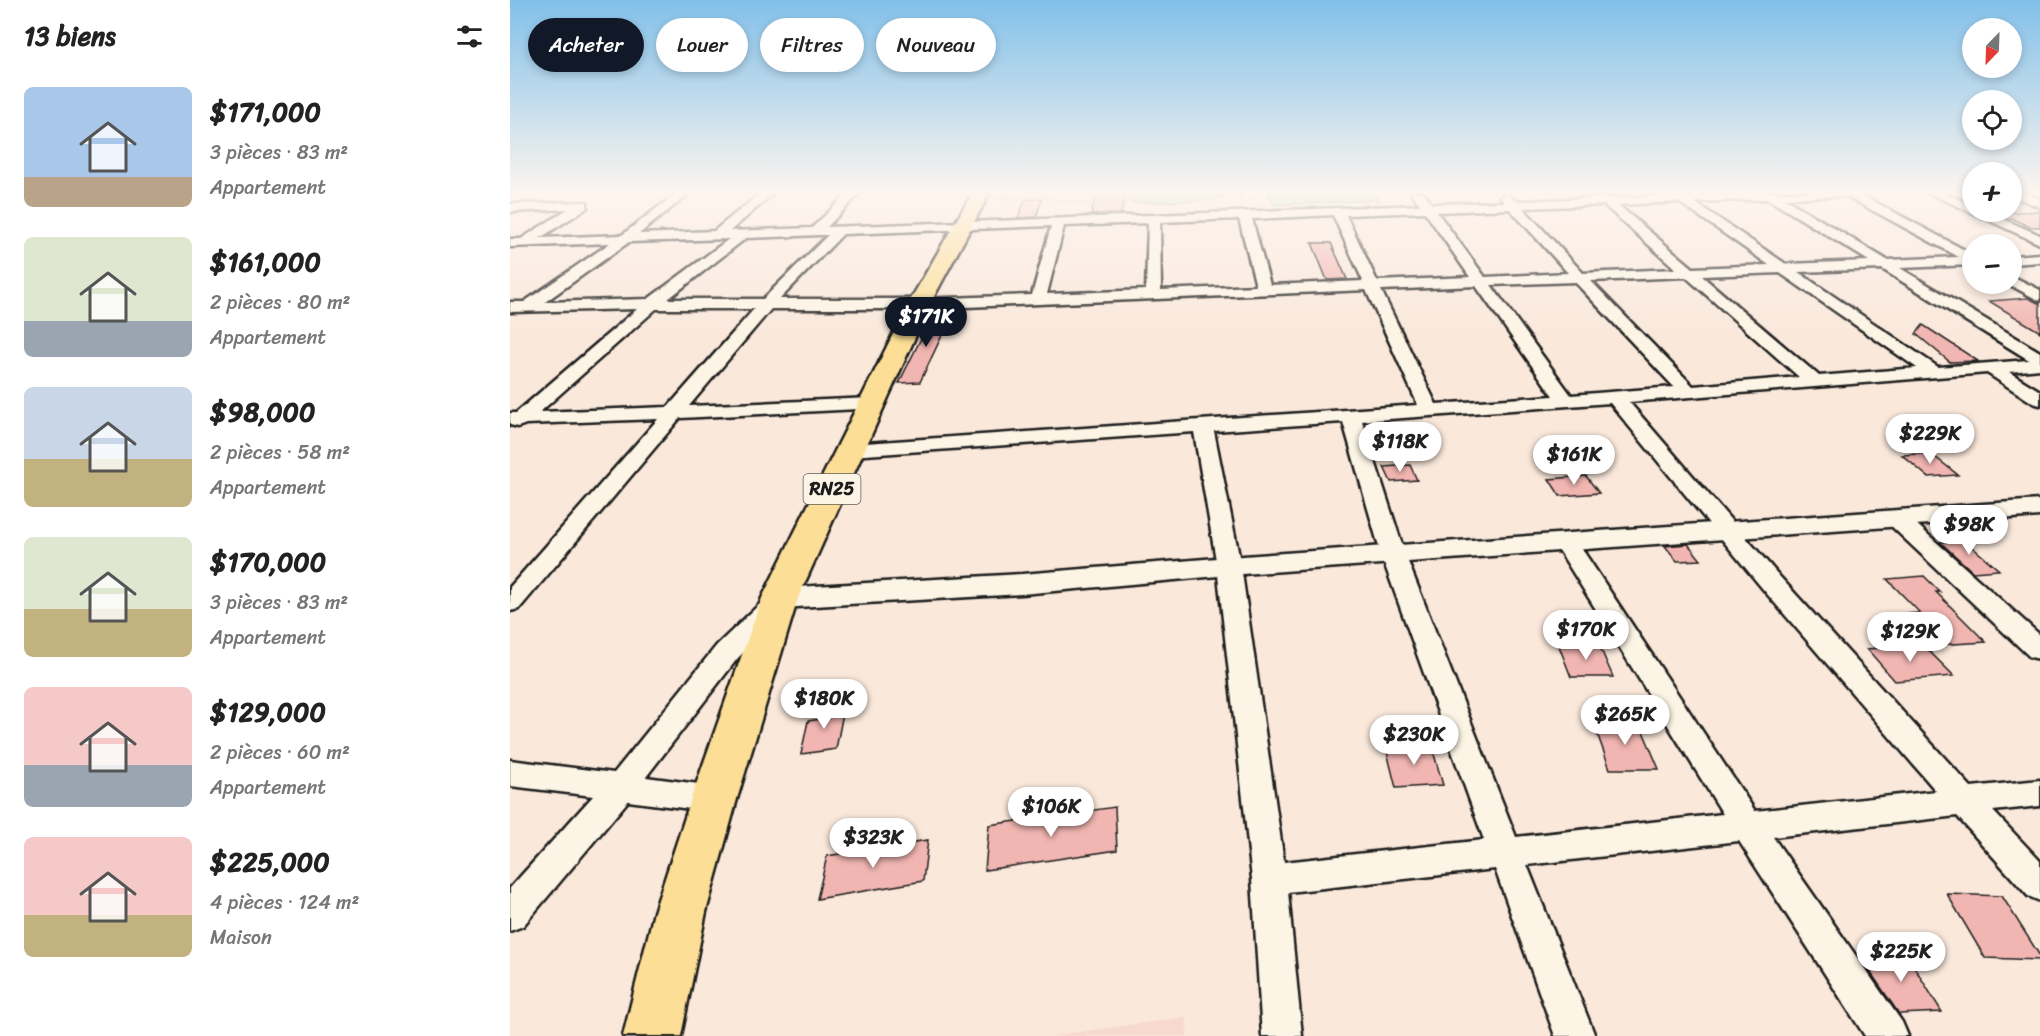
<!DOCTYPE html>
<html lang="fr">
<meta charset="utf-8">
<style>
body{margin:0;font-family:Sriracha,sans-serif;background:#f6f6f6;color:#222;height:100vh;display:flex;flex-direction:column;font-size:22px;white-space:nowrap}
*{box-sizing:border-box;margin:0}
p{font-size:20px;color:#767676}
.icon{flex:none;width:33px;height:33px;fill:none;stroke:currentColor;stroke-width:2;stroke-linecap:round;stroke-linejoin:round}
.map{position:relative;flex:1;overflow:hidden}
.side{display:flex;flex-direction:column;background:#fff;width:510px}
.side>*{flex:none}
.hud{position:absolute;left:18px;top:18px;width:570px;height:54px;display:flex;gap:12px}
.needle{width:39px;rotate:203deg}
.controls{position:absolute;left:1452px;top:18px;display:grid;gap:12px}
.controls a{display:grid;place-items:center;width:60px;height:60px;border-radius:50%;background:#fff;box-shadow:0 3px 9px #0003;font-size:30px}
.price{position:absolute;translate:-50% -51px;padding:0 14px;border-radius:21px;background:#fff;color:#222;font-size:20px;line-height:39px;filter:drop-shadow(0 2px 3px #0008)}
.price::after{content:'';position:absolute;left:50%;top:36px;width:18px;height:14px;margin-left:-9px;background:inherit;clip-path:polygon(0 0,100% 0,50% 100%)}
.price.selected{background:#111827;color:#fff}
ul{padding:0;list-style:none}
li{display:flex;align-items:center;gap:18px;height:150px;padding:0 24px}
li span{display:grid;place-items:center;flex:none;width:168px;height:120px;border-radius:9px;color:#555}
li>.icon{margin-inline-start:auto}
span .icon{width:72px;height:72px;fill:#fffc;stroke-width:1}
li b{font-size:26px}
h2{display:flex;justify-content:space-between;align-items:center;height:72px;padding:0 24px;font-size:26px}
.tag{padding:0 21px;border-radius:27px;background:#fff;box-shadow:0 3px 9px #0003;font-size:21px;line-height:54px}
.tag.selected{background:#111827;color:#fff}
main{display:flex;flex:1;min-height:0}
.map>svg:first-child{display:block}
</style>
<main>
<section class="side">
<h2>13 biens<svg class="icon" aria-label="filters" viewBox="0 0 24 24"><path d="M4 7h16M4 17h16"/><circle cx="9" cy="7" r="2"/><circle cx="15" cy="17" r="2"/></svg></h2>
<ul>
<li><span style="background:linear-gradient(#a9c7e8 75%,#b9a48a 0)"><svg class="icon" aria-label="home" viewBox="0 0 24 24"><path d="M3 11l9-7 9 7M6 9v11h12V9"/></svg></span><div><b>$171,000</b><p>3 pièces · 83 m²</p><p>Appartement</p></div></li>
<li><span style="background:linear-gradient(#dfe7d0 70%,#9aa5b1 0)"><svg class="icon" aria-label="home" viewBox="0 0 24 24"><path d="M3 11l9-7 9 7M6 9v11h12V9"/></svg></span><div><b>$161,000</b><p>2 pièces · 80 m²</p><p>Appartement</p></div></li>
<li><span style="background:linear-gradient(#c9d6e8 60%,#c2b280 0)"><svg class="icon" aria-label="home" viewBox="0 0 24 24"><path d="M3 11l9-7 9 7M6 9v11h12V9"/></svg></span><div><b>$98,000</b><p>2 pièces · 58 m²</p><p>Appartement</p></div></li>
<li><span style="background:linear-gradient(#dfe7d0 60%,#c2b280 0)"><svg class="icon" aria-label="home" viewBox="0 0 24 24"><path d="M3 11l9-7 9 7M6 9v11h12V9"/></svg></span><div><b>$170,000</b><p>3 pièces · 83 m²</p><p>Appartement</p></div></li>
<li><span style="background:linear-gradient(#f6c9c9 65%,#9aa5b1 0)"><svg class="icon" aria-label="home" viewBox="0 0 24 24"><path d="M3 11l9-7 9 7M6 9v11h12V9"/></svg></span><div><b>$129,000</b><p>2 pièces · 60 m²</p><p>Appartement</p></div></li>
<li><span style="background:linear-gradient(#f6c9c9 65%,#c2b280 0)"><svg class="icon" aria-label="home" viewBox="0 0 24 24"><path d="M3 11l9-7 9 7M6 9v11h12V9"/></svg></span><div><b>$225,000</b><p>4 pièces · 124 m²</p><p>Maison</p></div></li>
</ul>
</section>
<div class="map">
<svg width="1530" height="1036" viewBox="0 0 1530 1036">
<rect width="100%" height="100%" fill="#fae8db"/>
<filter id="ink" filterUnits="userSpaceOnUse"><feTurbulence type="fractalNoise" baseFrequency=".0167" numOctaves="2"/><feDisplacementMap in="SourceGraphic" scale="12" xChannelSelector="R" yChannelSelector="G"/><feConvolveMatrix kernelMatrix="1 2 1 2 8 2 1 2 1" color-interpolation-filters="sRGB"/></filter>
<g filter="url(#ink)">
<path fill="#f8d9cf" d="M 677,1017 L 677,1036 L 540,1036 Z"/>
<g fill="#99e2b2" stroke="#5a7f67" stroke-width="1.5">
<path d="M 621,192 L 730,192 L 732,197 L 713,197 L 705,200 L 628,202 L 618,201 Z"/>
<path d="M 758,192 L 862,192 L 869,200 L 764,205 Z"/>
</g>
<g fill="#f2b6b2" stroke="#1c1c1c" stroke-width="1.5">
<path d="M 615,193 L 611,214 L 581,215 L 586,194 Z"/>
<path d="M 532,199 L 526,217 L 508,218 L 515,200 Z"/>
<path d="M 1530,211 L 1530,227 L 1520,227 L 1490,213 Z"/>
<path d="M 802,243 L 821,243 L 837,279 L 817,280 Z"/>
<path d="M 1518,298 L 1530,304 L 1530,332 L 1479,301 Z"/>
<path d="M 424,312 L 443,312 L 410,382 L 389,383 Z"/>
<path d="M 1413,325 L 1468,361 L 1440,362 L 1406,334 Z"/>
<path d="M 1420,453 L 1448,475 L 1418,477 L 1392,455 Z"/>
<path d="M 900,465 L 907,480 L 881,482 L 874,467 Z"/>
<path d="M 1076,476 L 1089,493 L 1050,496 L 1039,479 Z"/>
<path d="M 1455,541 L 1489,570 L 1463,572 L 1430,542 Z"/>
<path d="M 1178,544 L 1191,560 L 1167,561 L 1155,546 Z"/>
<path d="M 1414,576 L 1430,592 L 1426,592 L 1476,642 L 1426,645 L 1397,614 L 1410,613 L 1377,579 Z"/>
<path d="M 1089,645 L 1103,677 L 1061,677 L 1049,646 Z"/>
<path d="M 1413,645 L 1444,676 L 1385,681 L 1357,649 Z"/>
<path d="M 335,703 L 326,749 L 291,754 L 298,721 L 310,719 L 313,706 Z"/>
<path d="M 1083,722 L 1129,722 L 1149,769 L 1100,769 Z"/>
<path d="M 921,744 L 933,785 L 886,788 L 876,748 Z"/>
<path d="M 605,807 L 607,850 L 475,870 L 479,825 Z"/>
<path d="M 418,840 L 413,881 L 307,899 L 317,856 Z"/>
<path d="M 1437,894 L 1492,896 L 1530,956 L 1530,960 L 1475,958 Z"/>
<path d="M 1395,952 L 1432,1012 L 1389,1014 L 1348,954 Z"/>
</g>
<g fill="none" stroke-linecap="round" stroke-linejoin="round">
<defs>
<g id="minor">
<path d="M 168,192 L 181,192 L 129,234 L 204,231 L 252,192 L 265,192 L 220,231 L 302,228 L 339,192 L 351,192 L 317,227 L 910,205 L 901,192 L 913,192 L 922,204 L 994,202 L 990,197 L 996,193 L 1006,201 L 1259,192 L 1351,192 L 1350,194 L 1462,254 L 1462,265 L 1390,268 L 1530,352 L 1530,369 L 1499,372 L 1530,391 L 1530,405 L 1523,403 L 1477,373 L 1119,402 L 1270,577 L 1461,787 L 1530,780 L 1530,806 L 1483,811 L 1530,861 L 1530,901 L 1518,896 L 1447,816 L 1263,837 L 1392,1022 L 1398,1036 L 1355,1036 L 1229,841 L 1017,865 L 1085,1036 L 1045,1036 L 985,869 L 778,892 L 792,1036 L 752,1036 L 742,879 L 707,566 L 684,432 L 341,456 L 334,454 L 331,450 L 334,446 L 341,444 L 908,405 L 856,290 L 409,309 L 261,309 L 179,406 L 362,398 L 369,400 L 371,404 L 369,408 L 170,418 L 9,609 L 0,611 L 0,587 L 148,419 L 16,424 L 8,427 L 0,425 L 0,413 L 6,413 L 127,309 L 0,312 L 0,302 L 14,302 L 100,243 L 0,247 L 0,239 L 11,239 L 58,209 L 0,212 L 0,204 L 77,202 L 77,208 L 30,238 L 112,235 ZM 1336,196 L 1449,257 L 1377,260 L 1274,198 ZM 1258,199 L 1359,261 L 1276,264 L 1184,202 ZM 1169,202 L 1259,265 L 1183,268 L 1108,205 ZM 1094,205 L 1166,269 L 1073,273 L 1013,208 ZM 1000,209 L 1058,273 L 975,277 L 927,212 ZM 915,212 L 960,277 L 867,281 L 836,215 ZM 823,215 L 853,281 L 760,285 L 742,219 ZM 729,219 L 746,286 L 651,290 L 650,222 ZM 638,223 L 636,290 L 537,294 L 554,226 ZM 541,226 L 522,295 L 409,299 L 270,299 L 333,234 ZM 309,235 L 318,235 L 253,299 L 158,299 L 236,238 ZM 219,239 L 138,299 L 35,302 L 119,242 ZM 1372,269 L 1519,360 L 1428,367 L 1288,272 ZM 1270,273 L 1407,368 L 1309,376 L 1192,276 ZM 1176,277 L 1289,377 L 1183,386 L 1081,281 ZM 1065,282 L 1164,387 L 1061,395 L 981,285 ZM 966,286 L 1043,396 L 926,404 L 871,290 ZM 146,309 L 244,309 L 158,407 L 30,412 ZM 1100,403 L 1252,588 L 1426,791 L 1245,811 L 1064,537 L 1056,535 L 1048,537 L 1044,542 L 1213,814 L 1006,837 L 895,554 L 852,421 ZM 833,422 L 871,554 L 974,840 L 774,862 L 731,566 L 704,431 Z"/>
<path d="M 1417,192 L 1432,192 L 1462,205 L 1462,212 L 1476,212 L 1530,235 L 1530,244 Z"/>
<path d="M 1502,192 L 1512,192 L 1530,199 L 1530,207 L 1502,196 Z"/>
<path d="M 1530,254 L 1530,262 L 1502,264 L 1502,256 Z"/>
<path d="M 1502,276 L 1530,290 L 1530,301 L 1498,284 L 1502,284 Z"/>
<path d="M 1386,511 L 1394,513 L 1530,635 L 1530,659 L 1520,657 L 1378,523 L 1375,518 L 1378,513 Z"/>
<path d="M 264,597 L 273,599 L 277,605 L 273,611 L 227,659 L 136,777 L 204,786 L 215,790 L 220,799 L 215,808 L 204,812 L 118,801 L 13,926 L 0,931 L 0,888 L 83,796 L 0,786 L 0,760 L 104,773 L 207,645 L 255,599 Z"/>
</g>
<path id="tertiary" d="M 1530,500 L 1530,516 L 719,575 L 512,594 L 270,608 L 259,605 L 255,598 L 259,591 L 270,588 L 512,574 L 719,557 Z"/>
<path id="primary" d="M 463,192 L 480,192 L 420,304 L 288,598 L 227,799 L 196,912 L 171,1036 L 113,1036 L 144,912 L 181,799 L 252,598 L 398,304 Z"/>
</defs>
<use href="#minor" stroke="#1c1c1c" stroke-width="5"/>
<use href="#tertiary" stroke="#1c1c1c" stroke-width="5"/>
<use href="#primary" stroke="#1c1c1c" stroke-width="5"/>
<g stroke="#1c1c1c" stroke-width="2" stroke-dasharray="1 3" stroke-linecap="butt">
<path d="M 738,192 L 742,202"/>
<path d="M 535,197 L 538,193 L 577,192"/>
<path d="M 488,198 L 534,197 L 573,204 L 666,202"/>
<path d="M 491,198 L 499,192"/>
</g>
<use href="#minor" fill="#fcf5e5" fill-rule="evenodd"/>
<use href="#tertiary" fill="#fcf5e5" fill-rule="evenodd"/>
<use href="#primary" fill="#fcde96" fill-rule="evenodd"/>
</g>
</g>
<linearGradient id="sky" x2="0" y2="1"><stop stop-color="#82c0e9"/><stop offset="0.57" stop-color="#fdf5ef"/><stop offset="1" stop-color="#fdf5ef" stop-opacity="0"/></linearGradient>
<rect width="1530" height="337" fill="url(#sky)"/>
<g text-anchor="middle" stroke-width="6" stroke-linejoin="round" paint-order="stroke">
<rect fill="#fcf5e5" stroke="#5f5d58" stroke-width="1.5" x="293.5" y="474" width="57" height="30" rx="4.5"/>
<g font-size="18" font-weight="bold" fill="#1c1c1c">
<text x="322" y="495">RN25</text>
</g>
</g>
</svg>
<div class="controls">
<a><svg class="needle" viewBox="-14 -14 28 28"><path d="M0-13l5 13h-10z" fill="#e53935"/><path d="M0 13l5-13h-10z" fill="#767676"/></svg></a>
<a><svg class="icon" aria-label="locate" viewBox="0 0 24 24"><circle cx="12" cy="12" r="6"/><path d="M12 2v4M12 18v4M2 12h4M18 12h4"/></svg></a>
<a>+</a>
<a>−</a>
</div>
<b class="price selected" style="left:416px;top:348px">$171K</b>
<b class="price" style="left:1420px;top:465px">$229K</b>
<b class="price" style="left:890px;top:473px">$118K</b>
<b class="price" style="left:1064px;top:486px">$161K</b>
<b class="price" style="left:1459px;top:556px">$98K</b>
<b class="price" style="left:1076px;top:661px">$170K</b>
<b class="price" style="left:1400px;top:663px">$129K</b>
<b class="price" style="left:314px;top:730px">$180K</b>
<b class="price" style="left:1115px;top:746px">$265K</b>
<b class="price" style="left:904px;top:766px">$230K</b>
<b class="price" style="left:541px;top:838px">$106K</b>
<b class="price" style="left:363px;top:869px">$323K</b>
<b class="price" style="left:1391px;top:983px">$225K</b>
<div class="hud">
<a class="tag selected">Acheter</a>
<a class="tag">Louer</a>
<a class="tag">Filtres</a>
<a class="tag">Nouveau</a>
</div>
</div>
</main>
